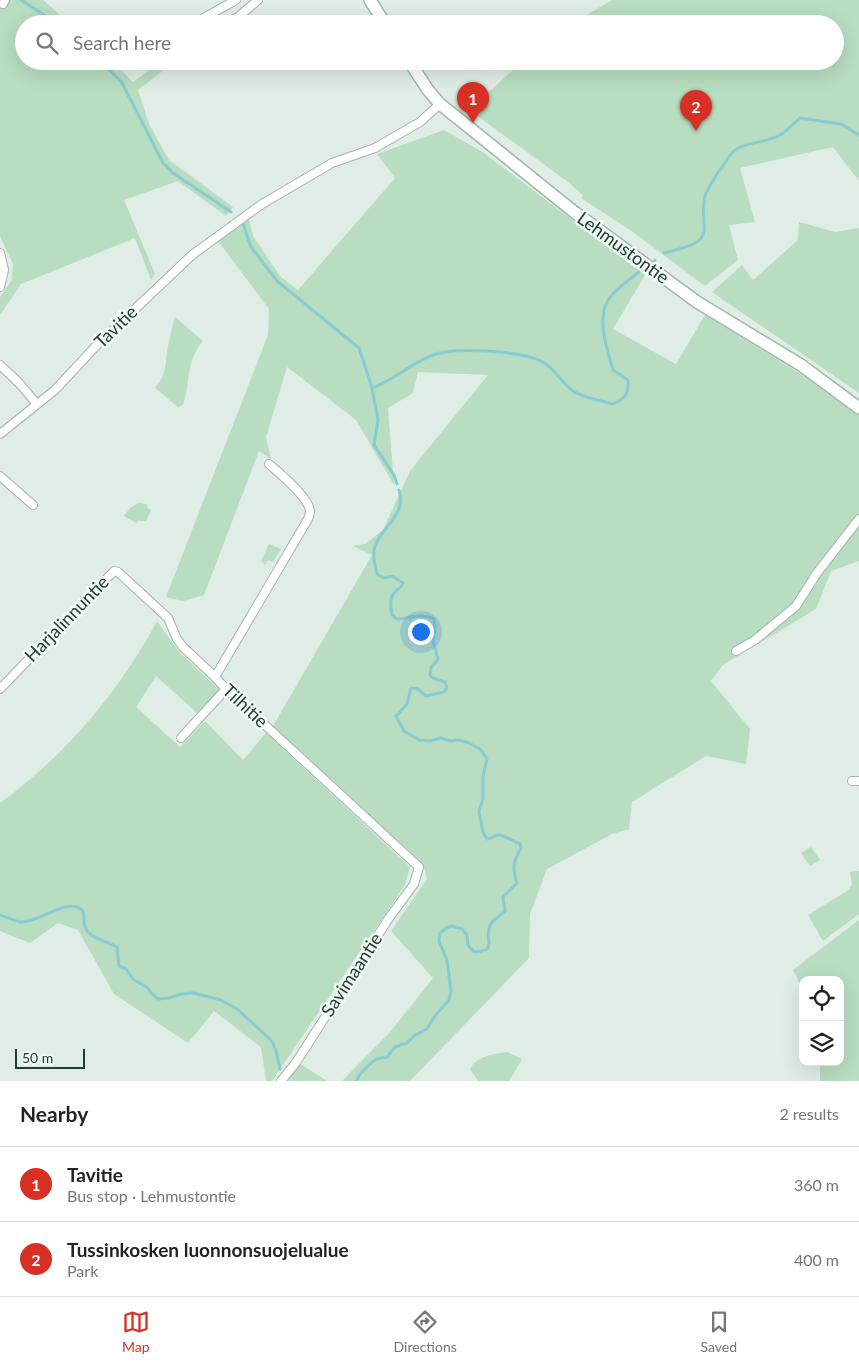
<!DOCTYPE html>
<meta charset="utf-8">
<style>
body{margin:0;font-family:Lato,sans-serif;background:#f2f2f2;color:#222}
.controls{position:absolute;right:15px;bottom:15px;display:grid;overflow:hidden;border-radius:10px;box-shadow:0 5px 20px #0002}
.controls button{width:45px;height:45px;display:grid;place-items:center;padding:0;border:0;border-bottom:1px solid #e0e0e0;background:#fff;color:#222;font:25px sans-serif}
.scale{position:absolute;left:15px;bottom:12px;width:70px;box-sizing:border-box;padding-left:5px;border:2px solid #203c33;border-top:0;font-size:14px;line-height:18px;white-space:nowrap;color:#203c33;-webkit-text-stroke:4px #f1f8f4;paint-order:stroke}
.you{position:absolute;left:420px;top:631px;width:18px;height:18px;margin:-12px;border:4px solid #fff;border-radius:50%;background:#1a73e8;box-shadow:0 0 0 8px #1a73e833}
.badge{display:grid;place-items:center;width:32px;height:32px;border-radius:50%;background:#d93025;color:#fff;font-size:16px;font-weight:700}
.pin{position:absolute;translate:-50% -41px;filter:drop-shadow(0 1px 2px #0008)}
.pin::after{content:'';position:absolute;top:26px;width:18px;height:15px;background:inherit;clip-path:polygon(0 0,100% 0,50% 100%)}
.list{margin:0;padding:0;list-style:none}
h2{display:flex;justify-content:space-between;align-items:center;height:65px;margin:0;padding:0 20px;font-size:21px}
h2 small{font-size:16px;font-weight:400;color:#767676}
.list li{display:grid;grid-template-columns:32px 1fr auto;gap:15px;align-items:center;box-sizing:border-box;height:75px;padding:0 20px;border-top:1px solid #e0e0e0}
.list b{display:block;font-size:19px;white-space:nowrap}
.list p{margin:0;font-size:16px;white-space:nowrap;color:#767676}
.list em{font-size:16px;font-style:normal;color:#767676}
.icon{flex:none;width:28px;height:28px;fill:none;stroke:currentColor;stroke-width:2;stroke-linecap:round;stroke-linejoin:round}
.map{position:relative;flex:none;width:859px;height:1081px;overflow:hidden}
.search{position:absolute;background:#fff;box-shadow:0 5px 20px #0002;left:15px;right:15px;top:15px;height:55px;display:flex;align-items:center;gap:12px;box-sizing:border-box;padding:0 18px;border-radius:28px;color:#767676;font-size:19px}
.sheet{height:215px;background:#fff}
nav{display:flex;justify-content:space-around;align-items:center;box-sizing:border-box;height:70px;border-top:1px solid #e0e0e0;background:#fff;font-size:14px;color:#767676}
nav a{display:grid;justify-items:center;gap:2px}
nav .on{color:#d93025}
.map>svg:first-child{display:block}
</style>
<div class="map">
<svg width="859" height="1081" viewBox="0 0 859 1081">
<rect width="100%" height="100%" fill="#e0ece6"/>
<!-- green -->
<path fill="#b8ddc0" d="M8,0H43L68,22L71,20L75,24H24V61H112L133,82L161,61H165L169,66L138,90L149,124L169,160L233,207L226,216L178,181L124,200L155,274L151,280L135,238L21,284L0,315V297L12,280L13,264L0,236V6L3,8Z
M612,0H859V181L833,147L740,168L755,222L729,225L738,260L705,286L633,232L581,198L583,195L568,182L469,110L523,61H835V24H571Z
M444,130L484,153L645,275L613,329L676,364L705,315L798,372L859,414V561L831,571L816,609L723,665L711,681L750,729L746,764L706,756L632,802L629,829L612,834L547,869L530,914L529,958L410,1081H342L391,1031L433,978L391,931L427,879L423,864L273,726L372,555L353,546L365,544L383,530L410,471L488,375L418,372L413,393L388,408L394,485L356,420L287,367L266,437L271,459L259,451L204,595L183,601L166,597L268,335L269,309L218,241L249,219L253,236L280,276L298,290L395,178L377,154Z
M799,222L835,232L859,228V393L712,292L742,265L753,280L798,240Z
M175,317L203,341C185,362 191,381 183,405L178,407L155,388C166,375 165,368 167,352C169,340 172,328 175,317Z
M138,503L147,504L148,508L151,510L146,521H138L136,523L124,516L130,508Z
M269,544L281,549L273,562L268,560L265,565L261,561Z
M157,621L180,653L221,691L197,713L156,676L136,707L180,747L205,721L243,760L266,733L410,867L405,885L272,1081H266L261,1047L214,1011L188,1043L114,994L78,930L58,923L30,943L0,931V803C65,756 119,692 157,621Z
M811,847L820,860L810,866L801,853Z
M859,871V914L823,941L808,915L847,891L852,885L850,872Z
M859,920V1081H820V1062H840V980H803V990L793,970Z
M507,1052L522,1059L509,1081H478L470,1069C476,1056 494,1054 507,1052Z
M299,1063L327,1081H286Z"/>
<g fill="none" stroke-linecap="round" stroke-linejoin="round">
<!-- stream -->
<path stroke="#86ccd2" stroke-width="3" d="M21,0L58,24
M100,61L121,81L163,163L173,173L231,212
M243,224L251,247L277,281L359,348L372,388L378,420L374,445L394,475L397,484
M664,253C675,250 704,245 704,231C705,217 701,206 706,193C712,180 723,166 731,154C741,141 765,144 780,135C787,131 793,124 800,118L841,124L859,135
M653,263L655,260
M372,388C395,380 413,361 436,354C457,347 524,351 543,362C554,368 562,383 573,391C581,397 602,401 613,404C626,398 629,394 628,380L613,370C607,349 594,313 612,295C620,286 630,279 639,272
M0,915C7,917 15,922 22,922C39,921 64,902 77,907C88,911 82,919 85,927C90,939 107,941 117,947L119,966L126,969L133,979L148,988L151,993L158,999L169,998L181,994L193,993L221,1000L237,1009L272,1041L276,1051L280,1069
M356,1081L361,1073L370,1064L377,1059L387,1057L395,1047L407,1043L415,1035L427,1029L434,1017L449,1000L451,991L447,960L439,941L440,933L446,928L452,926L462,929L467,935L468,945L474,952C498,951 485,941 489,928C492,919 499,917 505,911L503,897L517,883C512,867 513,863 521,848L520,844C514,842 502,834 499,835C494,835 492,839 487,839L483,832L479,811L483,799V776L487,759L480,749L467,742L458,740L450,741L441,738L430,741L419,740L404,731L396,716L407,704L411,688L418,689L426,696L444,692L447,688L445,682L433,678L430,675L431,668L438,659L433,641L435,627L434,619C421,612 411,619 397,619L392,615C391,608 389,599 394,593C397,589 401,589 403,583L392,576L384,578L377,574C375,566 373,558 374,550C379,527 407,518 399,490"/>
<!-- street casing -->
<g stroke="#a3b4ad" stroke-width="10">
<path id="street" d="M3,4L5,0
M193,24L236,0
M225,24L238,17L258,0
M0,253L4,270L0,287
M0,365L19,383L37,404
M0,434L55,390L95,347L192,255L262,204L332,163L375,148L420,122L440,104
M269,464C279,473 309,497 310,511C310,513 309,517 308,519L215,677L226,689L419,867L414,884L389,918L295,1064L281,1081
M0,476L33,505
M736,651L755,640L796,606L817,573L859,519
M0,689L114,571L118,572L168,618L177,639L183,647L215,677
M181,738L226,689
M852,781H859"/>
</g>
<!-- secondary casing -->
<g stroke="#9eb8ad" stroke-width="14">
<path id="secondary" d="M370,0L385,24
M409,61L428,90L440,104L573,211L697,302L801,365L859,408"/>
</g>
<!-- street -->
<use href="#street" stroke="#fff" stroke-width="8"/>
<!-- secondary -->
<use href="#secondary" stroke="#fff" stroke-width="11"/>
</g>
<g text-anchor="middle" stroke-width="5" stroke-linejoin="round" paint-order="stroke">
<!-- street labels -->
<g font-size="18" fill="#203c33" stroke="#f1f8f4">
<text transform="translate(623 248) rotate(36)" y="6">Lehmustontie</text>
<text transform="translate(116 327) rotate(-44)" y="6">Tavitie</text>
<text transform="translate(67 619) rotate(-46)" y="6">Harjalinnuntie</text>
<text transform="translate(245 706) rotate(43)" y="6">Tilhitie</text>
<text transform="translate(352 975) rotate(-57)" y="6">Savimaantie</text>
</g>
</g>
</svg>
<div class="controls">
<button><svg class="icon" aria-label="locate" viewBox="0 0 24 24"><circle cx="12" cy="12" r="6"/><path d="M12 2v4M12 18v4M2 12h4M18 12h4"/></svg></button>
<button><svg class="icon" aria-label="layers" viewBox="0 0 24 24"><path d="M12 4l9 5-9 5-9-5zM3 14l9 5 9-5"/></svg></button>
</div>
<div class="scale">50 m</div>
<div class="you"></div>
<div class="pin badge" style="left:473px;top:123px">1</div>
<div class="pin badge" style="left:696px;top:131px">2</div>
<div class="search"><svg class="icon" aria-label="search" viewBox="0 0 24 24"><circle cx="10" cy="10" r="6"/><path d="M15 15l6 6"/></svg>Search here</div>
</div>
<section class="sheet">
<h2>Nearby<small>2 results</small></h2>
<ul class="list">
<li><span class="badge">1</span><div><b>Tavitie</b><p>Bus stop · Lehmustontie</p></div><em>360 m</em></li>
<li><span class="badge">2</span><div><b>Tussinkosken luonnonsuojelualue</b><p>Park</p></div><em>400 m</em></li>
</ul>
</section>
<nav>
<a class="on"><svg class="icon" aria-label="map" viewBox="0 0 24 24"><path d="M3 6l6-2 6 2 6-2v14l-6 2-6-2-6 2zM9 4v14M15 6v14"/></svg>Map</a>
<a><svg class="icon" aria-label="directions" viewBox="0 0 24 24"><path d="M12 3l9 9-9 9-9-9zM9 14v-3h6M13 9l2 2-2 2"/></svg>Directions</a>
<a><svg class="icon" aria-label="saved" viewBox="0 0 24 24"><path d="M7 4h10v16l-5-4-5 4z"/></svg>Saved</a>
</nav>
